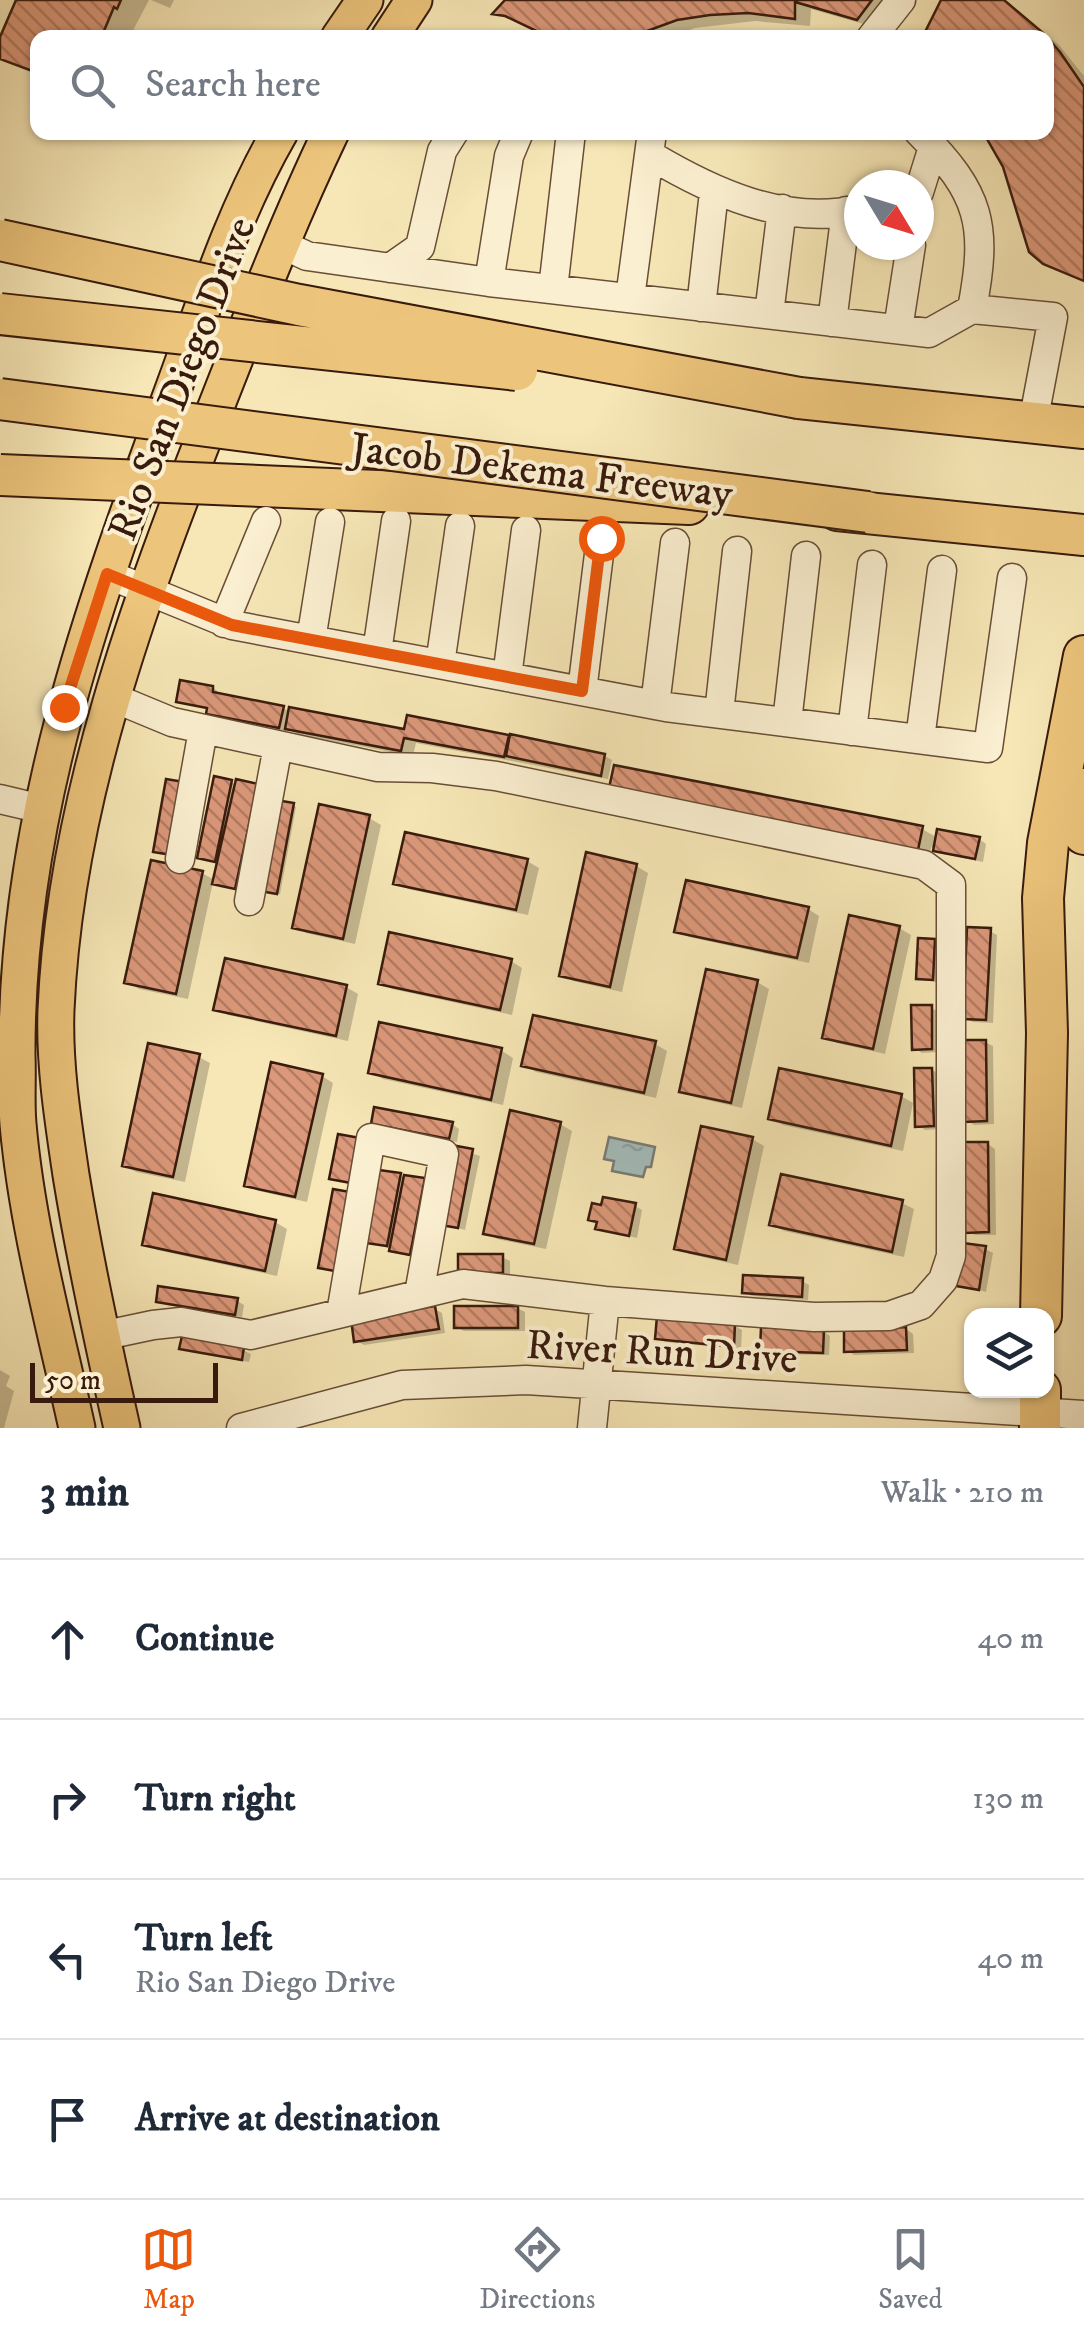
<!DOCTYPE html>
<meta charset="utf-8">
<style>
body{margin:0;font-family:"IM FELL DW Pica",serif;background:#f2f2f3;color:#1f2937}
.controls{position:absolute;right:30px;bottom:30px;display:grid;overflow:hidden;border-radius:20px;box-shadow:0 2px 8px #0004}
.controls button{width:90px;height:90px;display:grid;place-items:center;padding:0;border:0;border-bottom:2px solid #e0e1e3;background:#fff;color:#1f2937;font:50px sans-serif}
.compass{position:absolute;left:844px;top:170px;width:90px;height:90px;border-radius:50%;background:#fff;box-shadow:0 2px 8px #0004;rotate:128deg}
.scale{position:absolute;left:30px;bottom:25px;width:188px;box-sizing:border-box;padding-left:10px;border:5px solid #391b0d;border-top:0;font-size:28px;line-height:35px;white-space:nowrap;color:#391b0d;-webkit-text-stroke:8px #faefd0;paint-order:stroke}
.stop{position:absolute;width:30px;height:30px;margin:-22px;border:8px solid #ea580c;border-radius:50%;background:#fff}
.stop.end{background:#ea580c;border-color:#fff;box-shadow:0 2px 10px #0008}
.list{margin:0;padding:0;list-style:none}
h2{display:flex;justify-content:space-between;align-items:center;height:130px;margin:0;padding:0 40px;font-size:42px}
h2 small{font-size:32px;font-weight:400;color:#747a83}
.list li{display:grid;grid-template-columns:65px 1fr auto;gap:30px;align-items:center;box-sizing:border-box;height:160px;padding:0 40px;border-top:2px solid #e0e1e3}
.list b{display:block;font-size:38px;white-space:nowrap}
.list p{margin:0;font-size:32px;white-space:nowrap;color:#747a83}
.list em{font-size:32px;font-style:normal;color:#747a83}
.icon{flex:none;width:55px;height:55px;fill:none;stroke:currentColor;stroke-width:2;stroke-linecap:round;stroke-linejoin:round}
.map{position:relative;flex:none;width:1084px;height:1428px;overflow:hidden}
.search{position:absolute;background:#fff;box-shadow:0 2px 8px #0004;left:30px;right:30px;top:30px;height:110px;display:flex;align-items:center;gap:25px;box-sizing:border-box;padding:0 35px;border-radius:20px;color:#747a83;font-size:38px}
.sheet{height:770px;background:#fff}
nav{display:flex;justify-content:space-around;align-items:center;box-sizing:border-box;height:140px;border-top:2px solid #e0e1e3;background:#fff;font-size:28px;color:#747a83}
nav a{display:grid;justify-items:center;gap:5px}
nav .on{color:#ea580c}
.map>svg:first-child{display:block}
</style>
<div class="map">
<svg width="1084" height="1428" viewBox="0 0 1084 1428">
<defs>
<pattern id="water-ripples" width="26" height="14" patternUnits="userSpaceOnUse" patternTransform="scale(2.5)"><rect width="26" height="14" fill="#a3bcba"/><path d="M2 4q2-2 4 0t4 0M15 11q2-2 4 0t4 0" fill="none" stroke="#8da19f"/></pattern>
<pattern id="building-back-hatch" width="6" height="6" patternUnits="userSpaceOnUse" patternTransform="scale(2.5)"><rect width="6" height="6" fill="#db987a"/><path d="M-1 5l2 2M0 0l6 6M5-1l2 2" fill="none" stroke="#b37b62"/></pattern>
</defs>
<rect width="100%" height="100%" fill="#f7e7b6"/>
<filter id="stains"><feTurbulence type="fractalNoise" baseFrequency=".002" numOctaves="4"/><feColorMatrix values="0 0 0 0 .2 0 0 0 0 .09 0 0 0 0 .02 0 0 0 .5 -.17"/></filter>
<radialGradient id="worn" r=".72"><stop offset=".6" stop-color="#630" stop-opacity="0"/><stop offset="1" stop-color="#630" stop-opacity=".3"/></radialGradient>
<!-- water -->
<path fill="url(#water-ripples)" stroke="#797c75" stroke-width="2.5" d="M609,1137L655,1147L651,1167H646L643,1177L612,1171L614,1161L604,1159Z"/>
<!-- shadow -->
<path fill="#0003" d="M19,0H149L129,38H38V75L0,57V43Z
M151,0H174L170,8Z
M509,0H894L874,27L811,9L810,26L755,21L695,28L667,38H555L496,13Z
M944,0H1001L1059,45L1084,76V281L1062,272L1031,251L1014,189L1046,132V38Z
M213,688L220,693V696L283,708L290,712L406,732L508,737L605,756L612,760L608,779L416,743L413,756L299,735L287,728L286,731L216,717L209,713L210,710L178,701Z
M231,782L237,786H257L237,889L213,882L188,999L139,989L127,982L202,873L216,881L220,862L203,858Z
M623,794L922,829L938,838L979,839L986,844L983,862L943,854L931,847L930,855Z
M293,805L296,807L280,894L265,892Z
M369,818L381,825L355,944L306,933L295,926Z
M527,861L539,868L528,915L408,889L396,882Z
M636,866L648,873L622,992L573,981L562,974Z
M808,909L819,916L809,963L689,937L677,930Z
M899,928L911,935L885,1054L837,1043L825,1037Z
M990,931L997,935L993,1023L973,1022L965,1018Z
M935,942L942,946L940,983L918,978Z
M511,961L522,968L512,1015L392,989L380,983Z
M757,982L769,989L742,1108L694,1097L682,1090Z
M346,987L358,994L348,1041L228,1015L216,1008Z
M931,1008L939,1012V1052L922,1053L914,1048Z
M381,1025L502,1051L513,1058L503,1105L383,1079L371,1072Z
M985,1042L993,1046L994,1124L974,1125L967,1120Z
M655,1044L667,1051L656,1098L536,1072L524,1065Z
M199,1057L210,1063L185,1182L136,1172L124,1165Z
M932,1070L939,1074L940,1129L925,1130L918,1125Z
M322,1076L333,1083L307,1202L259,1191L247,1185Z
M901,1096L913,1103L903,1151L783,1125L771,1118Z
M373,1123L452,1124L459,1129L457,1142L381,1127Z
M560,1124L572,1131L546,1249L497,1239L486,1232Z
M752,1139L764,1146L738,1265L689,1254L677,1248Z
M988,1144L995,1149L996,1235H975L968,1231Z
M459,1149L480,1156L465,1230L444,1224Z
M400,1176L431,1185L418,1258L368,1241Z
M902,1203L914,1209L904,1257L784,1231L772,1224Z
M635,1206L642,1210L637,1238L598,1228Z
M275,1222L287,1229L277,1276L157,1250L145,1243Z
M985,1249L993,1253L986,1292L959,1284Z
M502,1257L510,1261V1276L461,1271Z
M802,1281L809,1285L808,1300L752,1296L745,1292Z
M158,1301H237L244,1305L242,1317L166,1305Z
M517,1308L525,1312V1331H464L456,1327Z
M435,1309L442,1313L445,1333L364,1345L357,1341Z
M735,1326L742,1330L741,1349L665,1342L657,1338Z
M906,1329L913,1334L914,1353L854,1355L847,1350Z
M823,1331L830,1336L829,1355L770,1354L763,1350Z
M182,1347L243,1350L251,1354L249,1362L190,1352Z
M0,1370L10,1376L6,1386L14,1391L4,1428H0Z"/>
<!-- building -->
<path fill="url(#building-back-hatch)" stroke="#391b0d" stroke-width="2.5" d="M16,0H121L117,9L114,7L101,38H38L35,72L0,59V37Z
M505,0H872L857,20L795,2V19L748,13L710,15L677,20L628,38H551L505,16L492,14Z
M941,0H1004L1043,33L1060,52L1084,87V281L1043,264L1029,252L1003,167L983,132H1046V38H922Z
M180,680L213,686V692L284,706L279,728L206,714L207,708L176,702Z
M289,707L404,729L407,715L509,735L504,757L404,738L401,751L285,729Z
M510,734L605,754L601,776L506,756Z
M614,765L923,826L918,850L609,788Z
M214,776L232,780L215,862L197,858Z
M166,779L184,782L172,855L153,852Z
M236,779L258,784L235,889L212,884Z
M276,800L294,803L277,894L260,891Z
M319,804L370,815L343,939L292,928Z
M937,829L980,837L975,859L933,851Z
M405,832L528,859L516,910L393,884Z
M586,852L637,864L610,987L559,976Z
M151,860L203,871L176,994L124,983Z
M686,880L809,907L797,958L674,932Z
M849,915L900,926L873,1049L822,1038Z
M967,927L991,928L986,1020L963,1019Z
M389,932L512,959L500,1010L378,984Z
M918,938L935,939L933,980L916,979Z
M225,958L347,985L336,1036L213,1010Z
M706,969L758,980L731,1103L679,1092Z
M911,1005H932V1049L912,1050Z
M533,1015L656,1041L644,1093L521,1066Z
M379,1022L502,1048L491,1100L368,1073Z
M963,1040H986L987,1121L964,1122Z
M148,1043L200,1054L173,1177L122,1166Z
M271,1062L323,1074L295,1197L244,1186Z
M779,1068L902,1094L891,1146L768,1119Z
M914,1068H932L934,1126L915,1127Z
M374,1107L453,1122L449,1139L371,1124Z
M510,1110L561,1122L534,1244L483,1234Z
M701,1126L753,1137L726,1260L674,1249Z
M338,1134L360,1138L351,1183L329,1179Z
M964,1142H988L989,1232L965,1233Z
M457,1146L473,1149L458,1228L441,1225Z
M379,1170L401,1173L387,1246L366,1243Z
M781,1174L903,1200L892,1252L769,1225Z
M404,1175L425,1178L410,1255L389,1251Z
M333,1189L350,1192L335,1271L318,1268Z
M153,1193L276,1220L265,1271L142,1245Z
M603,1197L636,1203L629,1236L595,1229L597,1222L588,1220L592,1203L601,1205Z
M963,1243L986,1246L979,1290L956,1286Z
M458,1254H503V1273H458Z
M743,1275L803,1278L802,1297L742,1293Z
M158,1286L238,1298L235,1315L156,1302Z
M435,1306L439,1329L354,1342L351,1319Z
M454,1306H518V1328H454Z
M657,1316L735,1323L734,1347L655,1339Z
M761,1327L824,1329L823,1353L760,1351Z
M906,1327L907,1350L844,1352V1328Z
M182,1336L244,1347L242,1360L179,1349Z"/>
<g fill="none" stroke-linecap="round" stroke-linejoin="round">
<!-- minor casing -->
<g stroke="#684e37" stroke-width="31">
<path id="minor" d="M871,38L901,0
M519,132L509,156L489,282L929,333L972,309L1053,317L1036,407
M919,132C981,194 988,225 972,309
M650,155C710,191 786,227 859,209
M919,192L933,147
M281,244L307,256L489,282
M390,268L420,247L442,151L454,132
M553,289L571,132
M630,298L652,132
M701,307L714,192
M769,314L782,209
M832,322L846,211
M898,329L911,245
M107,574L232,625L666,707L988,748L1012,578
M224,623L266,521
M311,640L330,522
M377,652L396,521
M440,664L460,526
M507,677L526,530
M582,691L601,538
M655,705L675,543
M719,713L737,551
M787,722L806,556
M852,731L872,565
M920,739L942,570
M0,799L42,809
M180,859L203,730
M249,901L278,746
M341,1313L371,1138L444,1154L419,1294
M101,1336L153,1325L181,1322L251,1335L463,1284L605,1301L814,1317L889,1316L921,1305L943,1280L951,1256V885L924,865L496,776L432,768L378,767L172,722L114,698
M241,1428L402,1385L526,1380L1084,1415
M592,1428L605,1301"/>
</g>
<!-- major casing -->
<g stroke="#391b0d" stroke-width="39">
<path id="major" d="M339,38L365,0
M389,38L414,0
M77,1428C55,1328 27,1226 18,1124C16,1102 18,1078 17,1056C16,822 90,614 170,398C203,309 232,215 280,132
M122,1428C103,1344 85,1261 71,1175C63,1121 54,1065 56,1010C65,803 139,602 214,412C251,318 287,224 331,132"/>
</g>
<!-- highway casing -->
<g stroke="#391b0d" stroke-width="44">
<path id="highway" d="M799,398L1084,428
M238,485L689,504
M837,510L1084,535
M1084,789L1079,821L1084,834
M1041,1316L1047,1033L1043,898L1048,843L1084,656
M1040,1428V1390"/>
</g>
<!-- minor -->
<use href="#minor" stroke="#faefd0" stroke-width="28"/>
<!-- major -->
<use href="#major" stroke="#ecc47b" stroke-width="35"/>
<!-- highway -->
<use href="#highway" stroke="#ecc47b" stroke-width="40"/>
<!-- highway-bridge casing -->
<g stroke="#391b0d" stroke-width="44" stroke-linecap="butt">
<path id="highway-bridge" d="M0,240L299,305L799,398
M0,314L517,370
M0,399L868,512
M0,475L238,485"/>
</g>
<!-- highway-bridge -->
<use href="#highway-bridge" stroke="#ecc47b" stroke-width="40"/>
</g>
<g fill="none" stroke-linecap="round" stroke-linejoin="round">
<!-- route -->
<path stroke="#ea580c" stroke-width="12" d="M64,707L107,574L232,625L582,691L601,538"/>
</g>
<g text-anchor="middle" stroke-width="8" stroke-linejoin="round" paint-order="stroke">
<!-- street labels -->
<g font-size="42" fill="#391b0d" stroke="#faefd0">
<text transform="translate(180 378) rotate(-69)" y="15">Rio San Diego Drive</text>
<text transform="translate(542 469) rotate(7)" y="15">Jacob Dekema Freeway</text>
<text transform="translate(662 1350) rotate(3)" y="15">River Run Drive</text>
</g>
</g>
<rect width="100%" height="100%" filter="url(#stains)"/>
<rect width="100%" height="100%" fill="url(#worn)"/>
</svg>
<div class="controls">
<button><svg class="icon" aria-label="layers" viewBox="0 0 24 24"><path d="M12 4l9 5-9 5-9-5zM3 14l9 5 9-5"/></svg></button>
</div>
<svg class="compass" viewBox="-18 -18 36 36"><path d="M0-13l5 13h-10z" fill="#e53935"/><path d="M0 13l5-13h-10z" fill="#747a83"/></svg>
<div class="scale">50 m</div>
<div class="stop" style="left:601px;top:538px"></div>
<div class="stop end" style="left:64px;top:707px"></div>
<div class="search"><svg class="icon" aria-label="search" viewBox="0 0 24 24"><circle cx="10" cy="10" r="6"/><path d="M15 15l6 6"/></svg>Search here</div>
</div>
<section class="sheet">
<h2>3 min<small>Walk · 210 m</small></h2>
<ul class="list">
<li><svg class="icon" aria-label="ahead" viewBox="0 0 24 24"><path d="M12 20V5M6 11l6-6 6 6"/></svg><div><b>Continue</b></div><em>40 m</em></li>
<li><svg class="icon" aria-label="right" viewBox="0 0 24 24"><path d="M7 20v-9h11M14 6l5 5-5 5"/></svg><div><b>Turn right</b></div><em>130 m</em></li>
<li><svg class="icon" aria-label="left" viewBox="0 0 24 24"><path d="M17 20v-9H6M10 6l-5 5 5 5"/></svg><div><b>Turn left</b><p>Rio San Diego Drive</p></div><em>40 m</em></li>
<li><svg class="icon" aria-label="arrive" viewBox="0 0 24 24"><path d="M6 21V4h12l-3 4 3 4H6"/></svg><div><b>Arrive at destination</b></div></li>
</ul>
</section>
<nav>
<a class="on"><svg class="icon" aria-label="map" viewBox="0 0 24 24"><path d="M3 6l6-2 6 2 6-2v14l-6 2-6-2-6 2zM9 4v14M15 6v14"/></svg>Map</a>
<a><svg class="icon" aria-label="directions" viewBox="0 0 24 24"><path d="M12 3l9 9-9 9-9-9zM9 14v-3h6M13 9l2 2-2 2"/></svg>Directions</a>
<a><svg class="icon" aria-label="saved" viewBox="0 0 24 24"><path d="M7 4h10v16l-5-4-5 4z"/></svg>Saved</a>
</nav>
